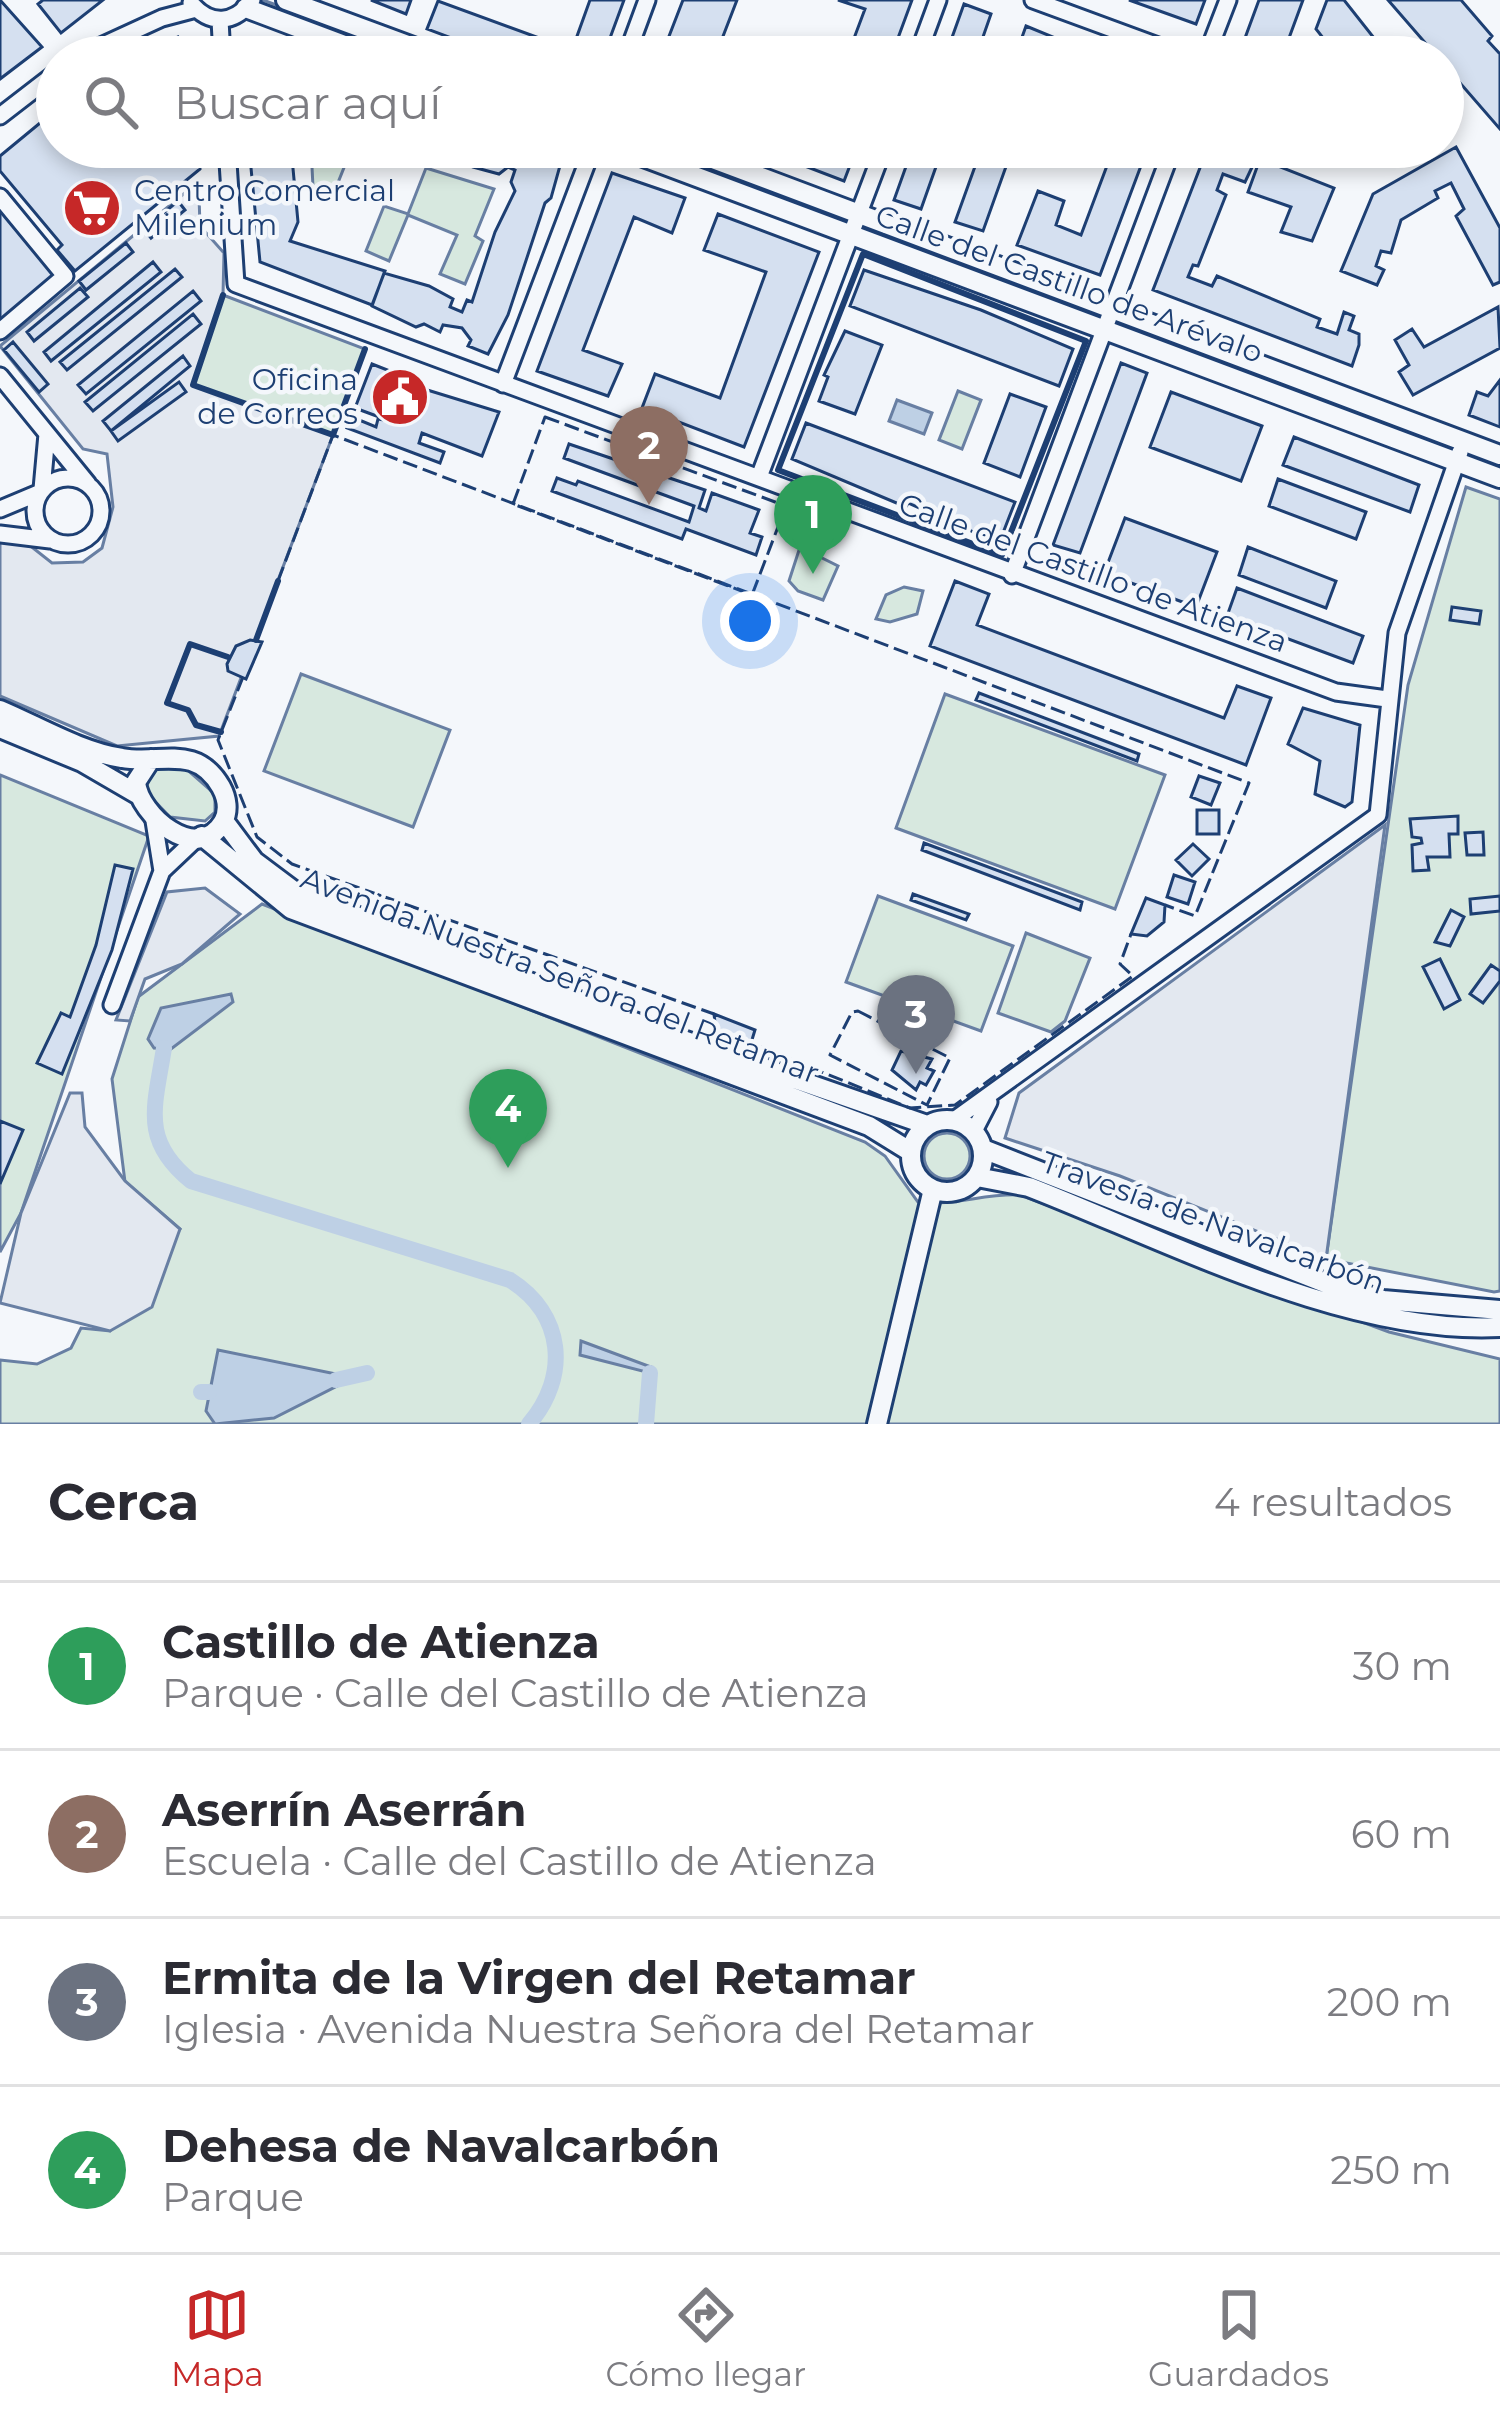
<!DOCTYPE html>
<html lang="es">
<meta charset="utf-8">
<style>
body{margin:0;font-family:Montserrat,sans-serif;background:#f2f2f3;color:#2b2b33}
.you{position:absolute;left:750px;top:621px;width:42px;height:42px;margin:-30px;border:9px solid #fff;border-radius:50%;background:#1a73e8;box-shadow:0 0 0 18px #1a73e833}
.badge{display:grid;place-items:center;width:78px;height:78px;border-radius:50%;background:#c62828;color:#fff;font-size:39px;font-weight:700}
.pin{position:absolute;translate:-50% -99px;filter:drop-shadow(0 3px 6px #0008)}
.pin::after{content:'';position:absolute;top:63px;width:42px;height:36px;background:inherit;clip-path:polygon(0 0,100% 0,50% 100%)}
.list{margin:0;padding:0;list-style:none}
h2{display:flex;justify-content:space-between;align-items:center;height:156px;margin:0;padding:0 48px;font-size:51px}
h2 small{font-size:39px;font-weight:400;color:#7c7c81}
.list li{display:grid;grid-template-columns:78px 1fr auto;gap:36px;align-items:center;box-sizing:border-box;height:168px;padding:0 48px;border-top:3px solid #e1e1e2}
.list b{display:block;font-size:45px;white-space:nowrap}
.list p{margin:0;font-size:39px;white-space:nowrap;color:#7c7c81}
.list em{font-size:39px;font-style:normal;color:#7c7c81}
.icon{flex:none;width:66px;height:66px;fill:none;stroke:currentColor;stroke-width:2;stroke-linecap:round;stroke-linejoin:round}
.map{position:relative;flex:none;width:1500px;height:1424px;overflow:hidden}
.search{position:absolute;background:#fff;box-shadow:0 6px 18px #0003;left:36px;right:36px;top:36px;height:132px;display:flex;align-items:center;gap:30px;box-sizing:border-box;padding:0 42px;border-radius:66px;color:#7c7c81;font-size:45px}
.sheet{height:828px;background:#fff}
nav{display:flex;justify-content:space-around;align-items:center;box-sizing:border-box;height:168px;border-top:3px solid #e1e1e2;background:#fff;font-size:33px;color:#7c7c81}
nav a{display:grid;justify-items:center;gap:6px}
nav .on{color:#c62828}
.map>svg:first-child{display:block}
</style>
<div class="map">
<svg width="1500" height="1424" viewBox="0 0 1500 1424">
<rect width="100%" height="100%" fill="#f4f7fb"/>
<!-- green -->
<path fill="#d7e8df" stroke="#687fa3" stroke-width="3" d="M263,0L416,57H394L261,7Z
M311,147L349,155L333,195L313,187Z
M637,147H656L843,217L840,223Z
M426,168L494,189L475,236L483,241L465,284L440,274L457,235L408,215L389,261L366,251L384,206L408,214Z
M866,224L1096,311L1093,317L863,231Z
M223,295L365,349L333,435L193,385Z
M1121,319L1444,441L1441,447L1118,326Z
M958,391L981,400L962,449L939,440Z
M1466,487L1500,499V1291L1494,1292L1326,1259L1408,685Z
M800,547L838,566L823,600L798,591L789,581Z
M904,587L923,591L917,614L890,622L876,619L886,595Z
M301,674L450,730L413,827L264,771Z
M945,694L1165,775L1115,909L896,828Z
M162,766H183L215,794V812L205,821L170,817L145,791L152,771Z
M0,775L149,836L21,1213L0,1252Z
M878,896L1013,946L981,1031L846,982Z
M262,904L865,1142L885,1156L918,1202C953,1207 984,1193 1020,1195L1389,1332L1500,1359V1424H0V1360L37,1364L71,1348L81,1328L110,1331L180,1229L125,1182L112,1079L138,997Z
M1026,933L1090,958L1065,1021L1051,1032L998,1013Z
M924 1156a23 23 0 1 1 46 0a23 23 0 1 1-46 0Z"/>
<!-- parking -->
<path fill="#e3e8f0" stroke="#687fa3" stroke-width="3" d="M192,187L199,196L200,226L224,253L223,295L193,385L333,435L219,736L117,746L0,696V541L28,544L52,563L83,562L102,548L113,507L107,454L83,449L0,346Z
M1385,825L1326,1259L1120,1176L1005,1138L1019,1093Z
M205,888L240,914L182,964L145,979L130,1021L116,1020L167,892Z
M70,1093H82L85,1127L125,1181L180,1229L152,1307L110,1331L0,1303L21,1213Z"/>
<!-- water -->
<path fill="#bed0e5" stroke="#687fa3" stroke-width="3" d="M897,400L932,413L924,434L889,421Z
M231,994L233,1002L171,1049L154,1048L148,1039L161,1008Z
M581,1341L651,1367L650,1373L580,1355Z
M218,1350L336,1374L337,1386L274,1418L215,1424L206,1411Z"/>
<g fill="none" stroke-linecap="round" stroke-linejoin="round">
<!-- canal -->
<path stroke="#bed0e5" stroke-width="16" d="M164,1048C155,1106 140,1140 191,1181L510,1280C564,1314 570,1376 529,1424
M336,1380L367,1373
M201,1392H209
M646,1424L650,1373"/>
</g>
<!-- building -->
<path fill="#d5e0f0" stroke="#1d3f73" stroke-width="3" d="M0,0L42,47L0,79Z
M43,0H103L61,33L38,4Z
M371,0H411L406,14Z
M590,0H624L603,57H502L427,29L438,1L572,50Z
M683,0H737L715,57H661Z
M838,0H912L891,57H847L865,9Z
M1129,0H1205L1196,24Z
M1259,0H1303L1282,57H1238Z
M1327,0H1344L1389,57H1338L1316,29Z
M1388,0H1461L1492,36L1488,41L1500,54V129Z
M964,4L991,14L976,57H945Z
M1026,26L1053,37L1045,57H1015Z
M178,37L193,57H122L133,48L140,56Z
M269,47L295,57H265Z
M57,109V147H199L200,169L75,271L57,250L62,245L0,171V156Z
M249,147H291L298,222L290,241L385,271L372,305L260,262Z
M511,147L526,156L540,154L542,147L563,155L551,198L545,203L508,315L488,354L468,346L471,340L462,328L443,325L440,332L424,324L416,327L372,306L384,273L429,286L453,299L450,307L462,312L467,300L472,302L495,232L515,191L511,182L515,170L508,167L499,174L473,167L431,148Z
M755,147H857L844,181Z
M913,147H943L921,209L894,200Z
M982,147H1013L983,231L955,222Z
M1114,147H1148L1100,275L1017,245L1038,191L1064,201L1056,225L1081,235Z
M1208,147L1254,163L1245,182L1223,174L1217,190L1226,195L1198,266L1193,265L1188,277L1212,286L1217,276L1320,319L1317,327L1337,334L1344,312L1354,316L1349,330L1359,334V345L1352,366L1153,290Z
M1456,147L1500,228V282L1493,285L1456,216L1464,209L1451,183L1435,191L1438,198L1401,220L1391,253L1381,251L1376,266L1384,270L1377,285L1341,271L1373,194Z
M1260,159L1334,188L1312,241L1281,232L1291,207L1248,192Z
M612,173L685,198L672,233L634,217L583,350L622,364L608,396L537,371Z
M178,201L185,210L151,238L144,229Z
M0,208L56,277L0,322Z
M718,214L819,252L744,447L642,408L655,374L720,398L766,272L704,250Z
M126,243L133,252L86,290L79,281Z
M153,262L161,272L51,361L44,352Z
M175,269L182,277L67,370L60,362Z
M864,270L981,310L1073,349L1059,386L850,306Z
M80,288L88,297L34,341L27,332Z
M193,291L201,301L86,394L78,385Z
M1498,307L1500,348L1413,395L1399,372L1409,365L1395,340L1412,329L1424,347Z
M193,314L201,324L93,411L85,402Z
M845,331L882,345L855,414L819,401L828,377L824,375Z
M13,342L48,384L39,392L4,350Z
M183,356L190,366L111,431L103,421Z
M1121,363L1147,373L1080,553L1053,545Z
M372,364L413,380L411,385L499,412L482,456L422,433L419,443L444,452L440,463L347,428L352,417L376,427L378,419L390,421L355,408Z
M1500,380V427L1469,415L1477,392L1488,396Z
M179,382L186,392L118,441L111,431Z
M1171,392L1262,426L1241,481L1150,447Z
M1010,394L1046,407L1020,477L984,463Z
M806,423L1015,502L1001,538L976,533L908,503L906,507L792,459Z
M1294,437L1419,485L1410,512L1283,465Z
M569,444L705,490L699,508L706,511L712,493L759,510L750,533L762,537L756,555L686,529L682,539L552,491L557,478L576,485L578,481L689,522L694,506L564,458Z
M1278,479L1366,512L1356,539L1269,506Z
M1125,518L1217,552L1196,607L1104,573Z
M1248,547L1336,581L1326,608L1239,575Z
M955,581L989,594L977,625L1224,718L1237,686L1271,698L1246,765L930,646Z
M1237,588L1363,636L1353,663L1227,616Z
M1452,607L1481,611L1479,624L1450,620Z
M250,640L262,642L246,679L228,671L227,664L236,646Z
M979,693L1139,754L1137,761L976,700Z
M1303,708L1360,725L1352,802L1345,807L1315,794L1320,761L1288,744Z
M1199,776L1220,783L1211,805L1191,797Z
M1197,810H1219V834H1197Z
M1458,816V834H1449L1450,857H1427L1429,870L1413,871L1412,845L1422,843L1421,838L1412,837L1410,819Z
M1483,832L1484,855H1467L1465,833Z
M924,843L1082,902L1080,910L922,850Z
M1193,844L1209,859L1192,876L1176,860Z
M115,865L133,869L112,950L62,1074L37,1063L61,1013L70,1017L96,945Z
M1174,875L1195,882L1188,904L1167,897Z
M913,894L969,914L966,920L911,900Z
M1500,896V911L1471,914L1470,899Z
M1146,898L1165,905L1164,922L1147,936L1131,934Z
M1451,910L1464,917L1450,946L1435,942Z
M1440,959L1460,1000L1444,1009L1423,967Z
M1491,965L1500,971V981L1483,1003L1470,994Z
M714,1014L755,1030L751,1043L716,1031Z
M901,1051L932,1059L927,1068L934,1071L926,1085L920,1082L916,1090L892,1070Z
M0,1121L23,1130L0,1184Z"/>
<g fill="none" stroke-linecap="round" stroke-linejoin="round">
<!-- minor casing -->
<g stroke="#1d3f73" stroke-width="21">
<path id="minor" d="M1033,0L1188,57
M191,3C210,26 235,24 252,0
M220,20L222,57
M77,57L162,18L196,9
M626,57L647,0
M917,57L938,0
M1206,57L1228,0
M0,116L57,72
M227,147L236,284L1336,692L1387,699
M0,197L65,276L0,331
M0,376L88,484
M503,384L593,147
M759,477L884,147
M35 511a33 33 0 1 1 66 0a33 33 0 1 1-66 0Z
M42,489L47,434
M0,509L41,492
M0,534L50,540
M1012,575L1173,147
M154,821L162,871
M112,1005L162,871L199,836
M954,1120L1378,815L1397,633L1460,452
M974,1131L989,1102"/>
</g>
<!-- tertiary casing -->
<g stroke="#1d3f73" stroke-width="24">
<path id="tertiary" d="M286,0L440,57
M246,8L376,57
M617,147L1500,478
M681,147L1500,455
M0,710C38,726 81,752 122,758C160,765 196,743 221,787C227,798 229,811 223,822C197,865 139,815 136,782L151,759
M0,728L82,762L137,794
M224,821L254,861L298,894L663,1033L927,1125
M202,836L291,909L869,1126L911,1152
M911 1156a36 36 0 1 1 72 0a36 36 0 1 1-72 0Z
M983,1149L1333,1286L1383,1300L1500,1310
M977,1177L1029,1187C1170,1242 1347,1335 1500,1327
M877,1424L933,1189"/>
</g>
<!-- minor -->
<use href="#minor" stroke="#f4f7fb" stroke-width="15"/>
<!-- tertiary -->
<use href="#tertiary" stroke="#f4f7fb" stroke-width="18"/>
<!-- fence -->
<path stroke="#1d3f73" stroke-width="3" stroke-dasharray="15 6" stroke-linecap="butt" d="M545,417L786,506L752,595L513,504Z
M278,581L333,435L1249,783L1195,916L1165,905
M243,677L218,740L257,837L292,864L714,1014
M858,1011L950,1058L927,1105L830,1055L852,1012Z
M751,1043L910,1108L955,1105L1133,976L1120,964L1131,934"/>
<!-- wall -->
<path stroke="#1d3f73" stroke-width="6" d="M863,254L1086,341L1002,555L778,470Z
M223,295L193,385L333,435L365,349
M256,640L278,581
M221,732L196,725L188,710L167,703L190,644L228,657"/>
</g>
<!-- icons -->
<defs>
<g id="supermarket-disc" transform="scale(3)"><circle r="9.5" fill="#c62828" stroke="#f4f7fb"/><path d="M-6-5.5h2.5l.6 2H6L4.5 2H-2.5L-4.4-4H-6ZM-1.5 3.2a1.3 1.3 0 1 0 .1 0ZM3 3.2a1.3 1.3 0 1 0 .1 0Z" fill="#fff"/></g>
<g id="civic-disc" transform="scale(3)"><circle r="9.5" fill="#c62828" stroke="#f4f7fb"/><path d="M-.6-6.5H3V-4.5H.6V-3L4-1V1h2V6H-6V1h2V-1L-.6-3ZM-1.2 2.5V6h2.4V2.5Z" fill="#fff"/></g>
</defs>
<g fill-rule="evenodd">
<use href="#supermarket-disc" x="92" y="208"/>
<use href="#civic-disc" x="400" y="397"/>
</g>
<g text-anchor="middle" stroke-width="9" stroke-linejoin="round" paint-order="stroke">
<!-- poi labels -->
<g font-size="30" fill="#1d3f73" stroke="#f4f7fb" text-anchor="start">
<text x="134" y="201">Centro Comercial<tspan x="134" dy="34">Milenium</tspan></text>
<text x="358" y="390" text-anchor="end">Oficina<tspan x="358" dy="34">de Correos</tspan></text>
</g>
<!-- street labels -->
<g font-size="30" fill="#1d3f73" stroke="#f4f7fb">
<text transform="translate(1069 284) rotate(20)" y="10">Calle del Castillo de Arévalo</text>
<text transform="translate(1093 573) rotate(20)" y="10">Calle del Castillo de Atienza</text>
<text transform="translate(560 976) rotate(21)" y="10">Avenida Nuestra Señora del Retamar</text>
<text transform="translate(1213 1223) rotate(20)" y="10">Travesía de Navalcarbón</text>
</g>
</g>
</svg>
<div class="you"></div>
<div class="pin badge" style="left:813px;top:574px;background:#2e9e5b">1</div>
<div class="pin badge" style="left:649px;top:505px;background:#8d6e63">2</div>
<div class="pin badge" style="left:916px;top:1074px;background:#6b7280">3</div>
<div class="pin badge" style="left:508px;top:1168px;background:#2e9e5b">4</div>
<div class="search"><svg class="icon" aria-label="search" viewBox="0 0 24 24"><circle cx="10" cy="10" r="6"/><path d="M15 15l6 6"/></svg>Buscar aquí</div>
</div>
<section class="sheet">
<h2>Cerca<small>4 resultados</small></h2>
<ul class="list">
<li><span class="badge" style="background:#2e9e5b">1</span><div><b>Castillo de Atienza</b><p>Parque · Calle del Castillo de Atienza</p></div><em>30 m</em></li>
<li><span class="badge" style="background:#8d6e63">2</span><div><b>Aserrín Aserrán</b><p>Escuela · Calle del Castillo de Atienza</p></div><em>60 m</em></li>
<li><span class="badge" style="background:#6b7280">3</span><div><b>Ermita de la Virgen del Retamar</b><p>Iglesia · Avenida Nuestra Señora del Retamar</p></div><em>200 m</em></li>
<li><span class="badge" style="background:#2e9e5b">4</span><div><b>Dehesa de Navalcarbón</b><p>Parque</p></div><em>250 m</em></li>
</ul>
</section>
<nav>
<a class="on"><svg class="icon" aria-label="map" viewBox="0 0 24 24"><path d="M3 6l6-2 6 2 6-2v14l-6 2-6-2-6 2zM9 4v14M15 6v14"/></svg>Mapa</a>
<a><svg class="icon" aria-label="directions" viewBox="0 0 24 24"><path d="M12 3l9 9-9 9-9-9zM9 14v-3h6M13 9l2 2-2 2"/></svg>Cómo llegar</a>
<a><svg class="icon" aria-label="saved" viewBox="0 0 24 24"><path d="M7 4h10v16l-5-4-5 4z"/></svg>Guardados</a>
</nav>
